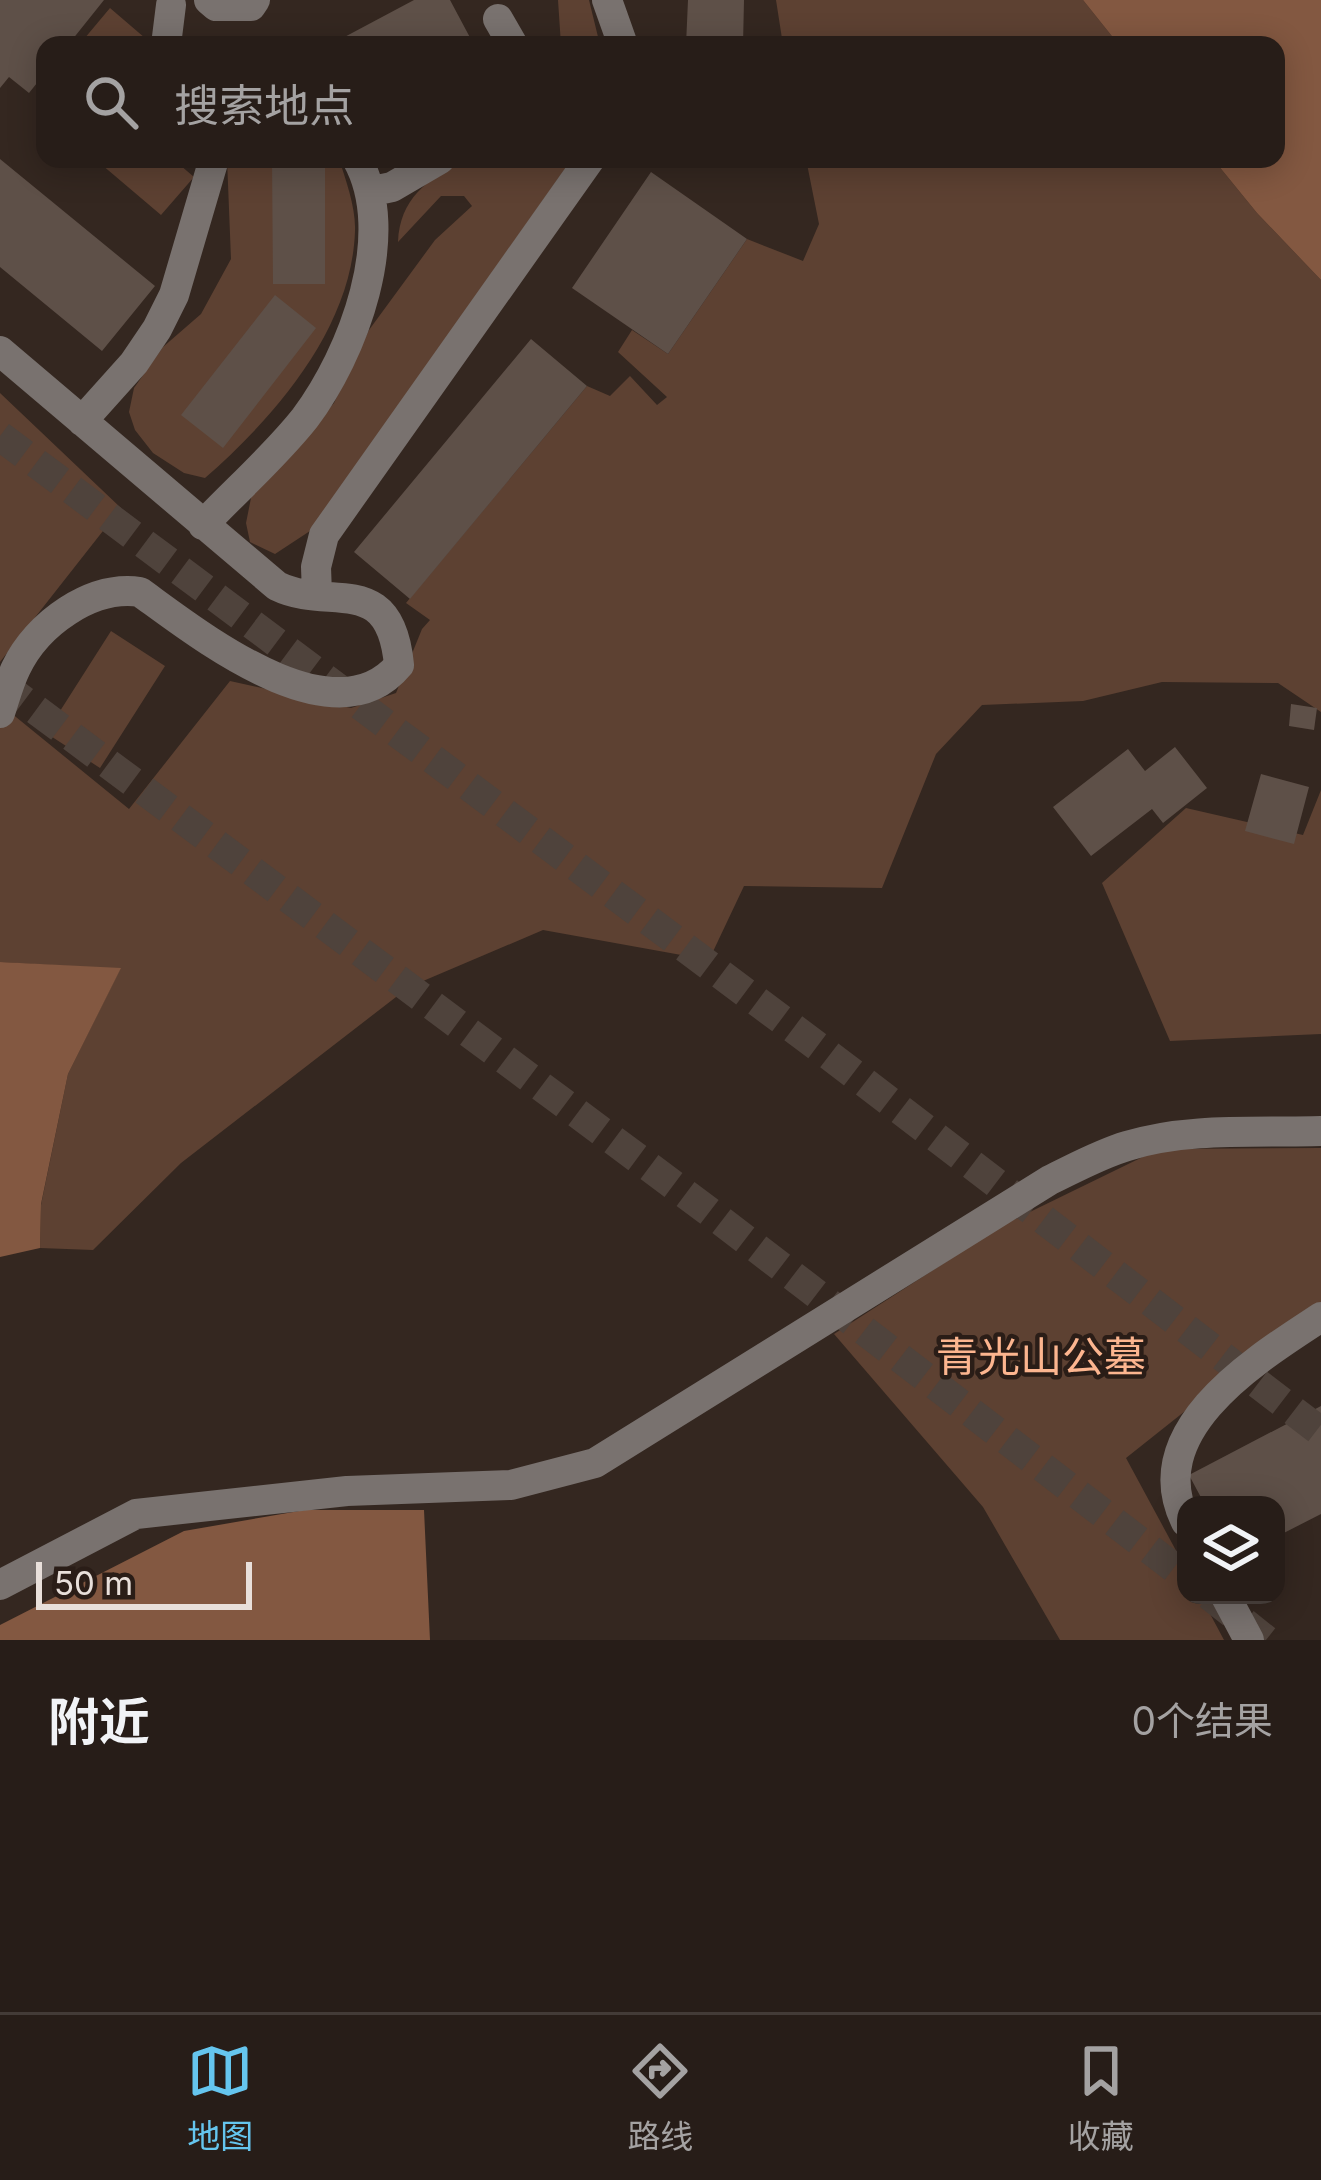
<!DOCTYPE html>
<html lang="zh">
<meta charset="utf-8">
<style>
body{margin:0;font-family:Inter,"Noto Sans SC",sans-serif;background:#2f2621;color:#f1f3f6}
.controls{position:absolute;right:36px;bottom:36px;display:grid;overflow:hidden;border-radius:24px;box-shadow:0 6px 30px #0003}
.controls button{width:108px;height:108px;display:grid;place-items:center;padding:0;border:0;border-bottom:3px solid #433b37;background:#271d18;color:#f1f3f6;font:60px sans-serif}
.scale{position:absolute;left:36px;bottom:30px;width:216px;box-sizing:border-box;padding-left:12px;border:6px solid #e8dfda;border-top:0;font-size:33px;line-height:42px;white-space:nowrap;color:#e8dfda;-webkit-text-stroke:9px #2a1d17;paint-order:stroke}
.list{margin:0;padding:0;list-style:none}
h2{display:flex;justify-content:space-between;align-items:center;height:156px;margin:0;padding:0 48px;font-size:51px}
h2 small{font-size:39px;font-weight:400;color:#a4a2a2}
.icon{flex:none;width:66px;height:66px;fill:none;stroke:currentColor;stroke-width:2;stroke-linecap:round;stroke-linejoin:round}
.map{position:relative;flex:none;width:1321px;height:1640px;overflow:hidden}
.search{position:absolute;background:#271d18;box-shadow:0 6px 30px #0003;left:36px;right:36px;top:36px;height:132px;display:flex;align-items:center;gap:30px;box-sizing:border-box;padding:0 42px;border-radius:24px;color:#a4a2a2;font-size:45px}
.sheet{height:372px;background:#271d18}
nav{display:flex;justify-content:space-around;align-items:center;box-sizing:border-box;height:168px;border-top:3px solid #433b37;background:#271d18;font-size:33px;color:#a4a2a2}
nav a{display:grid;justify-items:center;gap:6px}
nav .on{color:#65c5ee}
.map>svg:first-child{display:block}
</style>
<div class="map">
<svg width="1321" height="1640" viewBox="0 0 1321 1640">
<rect width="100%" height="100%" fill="#342720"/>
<!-- green -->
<path fill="#5d4132" d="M558,0H589L600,45H561Z
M776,0H1083L1119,45H783Z
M110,8L145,38L139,45H79Z
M95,159H173L194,177L161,215Z
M227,159H339C346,180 356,209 355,231C352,328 275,417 205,478L184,473L153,453L135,430L129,412L134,388L163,347L201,314L231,259Z
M462,159H572L310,531L275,554L250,542L246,523L252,493L334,403L369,330L435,240L472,206L464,196H441L398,242C400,198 427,181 462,159Z
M806,159H1213L1257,213L1321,280V712L1278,683L1162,682L1083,701L982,705L936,754L882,888L744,886L709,960L543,930L409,987L181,1163L93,1250L40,1248L41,1205L68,1074L120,969L0,962V704L129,809L230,681L351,708L396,693L422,629L430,620L406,603L587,386L610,396L630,376L657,405L667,397L618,352L632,330L668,354L747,239L803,261L819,224Z
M0,393L121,508L0,662Z
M111,631L165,666L100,768L46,733Z
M1321,790V1034L1170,1041L1102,883L1186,808L1303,835Z
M1321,1148V1303L1126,1458L1186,1569V1595H1200L1224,1640H1060L983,1507L834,1334L1003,1225L1159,1149Z"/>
<!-- forest -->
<path fill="#835841" d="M1083,0H1321V280L1257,213L1213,159H1276V45H1119Z
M0,962L121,968L68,1074L41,1204L40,1248L0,1257Z
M305,1510H424L430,1640H0V1625L184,1531Z"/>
<!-- building -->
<path fill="#5e5048" d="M0,0H104L68,45H45V73L29,93L9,77L0,88Z
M414,0H450L474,45H339L337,41Z
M688,0H744L743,45H686Z
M0,159L155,286L102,351L0,267Z
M272,159H325V284H273Z
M651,172L747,239L668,354L572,288Z
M275,295L316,328L223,448L181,415Z
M531,339L587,386L410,599L354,552Z
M1291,704L1317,708L1314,730L1289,726Z
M1175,747L1207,788L1163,823L1152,809L1091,856L1053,807L1128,749L1145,771Z
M1261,774L1309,787L1294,844L1245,831Z
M1321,1406V1514L1276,1537V1505H1205L1189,1475Z"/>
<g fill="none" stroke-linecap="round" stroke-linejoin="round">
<!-- major-tunnel -->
<path stroke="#4f433c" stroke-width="30" stroke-dasharray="30 15" stroke-linecap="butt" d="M0,436L825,1052L1321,1432
M0,683L707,1210L1186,1577
M1209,1595L1266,1640"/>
<!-- minor -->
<path stroke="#79726f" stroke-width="30" d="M209,0L216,6H251L255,0
M607,0L623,45
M498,19L513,45
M166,45L171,5
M373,191L392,187L440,159
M0,351L277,586C330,612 390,570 399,665C334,743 197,633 140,592C91,585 37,624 16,668C9,682 5,698 0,713
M82,421L134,363L157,329L174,295L214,159
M203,525C236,490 275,456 305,418C353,354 399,234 357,159
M317,594L316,567L324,535L590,159
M1186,1522C1140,1430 1257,1359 1321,1317
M0,1585L136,1514L347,1491L511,1485L595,1463L1050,1180C1075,1168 1100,1154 1127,1146C1188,1127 1258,1133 1321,1131
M1225,1595L1249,1640"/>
</g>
<g text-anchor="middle" stroke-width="9" stroke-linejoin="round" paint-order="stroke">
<!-- park labels -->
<g font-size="42" fill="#fcb58f" stroke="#2a1d17">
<text x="1041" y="1372">青光山公墓</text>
</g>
</g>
</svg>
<div class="controls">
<button><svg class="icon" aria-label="layers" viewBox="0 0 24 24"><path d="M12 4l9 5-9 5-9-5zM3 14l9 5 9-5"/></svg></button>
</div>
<div class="scale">50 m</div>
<div class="search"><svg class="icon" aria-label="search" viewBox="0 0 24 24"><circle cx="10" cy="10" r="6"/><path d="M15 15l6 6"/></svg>搜索地点</div>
</div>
<section class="sheet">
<h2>附近<small>0个结果</small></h2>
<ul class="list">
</ul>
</section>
<nav>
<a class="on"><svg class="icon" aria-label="map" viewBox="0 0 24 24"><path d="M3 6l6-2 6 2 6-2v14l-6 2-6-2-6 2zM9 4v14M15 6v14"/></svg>地图</a>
<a><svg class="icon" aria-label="directions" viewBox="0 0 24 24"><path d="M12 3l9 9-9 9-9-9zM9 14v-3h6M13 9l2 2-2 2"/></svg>路线</a>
<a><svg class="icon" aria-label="saved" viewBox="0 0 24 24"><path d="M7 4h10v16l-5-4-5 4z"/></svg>收藏</a>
</nav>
